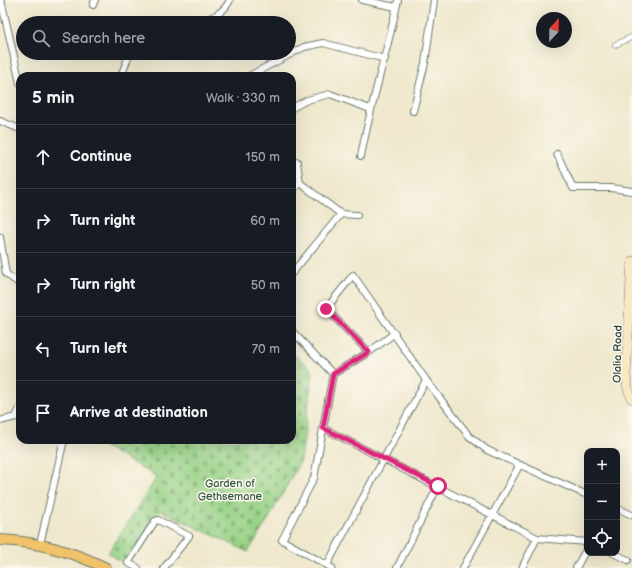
<!DOCTYPE html>
<meta charset="utf-8">
<style>
body{margin:0;font-family:"Balsamiq Sans",sans-serif;background:#242831;color:#f1f3f6}
.controls{position:absolute;right:12px;bottom:12px;display:grid;overflow:hidden;border-radius:8px;box-shadow:0 4px 16px #0002}
.controls button{width:36px;height:36px;display:grid;place-items:center;padding:0;border:0;border-bottom:1px solid #363941;background:#171b24;color:#f1f3f6;font:20px sans-serif}
.compass{position:absolute;left:536px;top:12px;width:36px;height:36px;border-radius:50%;background:#171b24;box-shadow:0 4px 16px #0002;rotate:22deg}
.stop{position:absolute;width:12px;height:12px;margin:-9px;border:3px solid #db2777;border-radius:50%;background:#fff}
.stop.end{background:#db2777;border-color:#fff;box-shadow:0 1px 4px #0008}
.list{margin:0;padding:0;list-style:none}
h2{display:flex;justify-content:space-between;align-items:center;height:52px;margin:0;padding:0 16px;font-size:17px}
h2 small{font-size:13px;font-weight:400;color:#9ea1a6}
.list li{display:grid;grid-template-columns:26px 1fr auto;gap:12px;align-items:center;box-sizing:border-box;height:64px;padding:0 16px;border-top:1px solid #363941}
.list b{display:block;font-size:15px;white-space:nowrap}
.list em{font-size:13px;font-style:normal;color:#9ea1a6}
.icon{flex:none;width:22px;height:22px;fill:none;stroke:currentColor;stroke-width:2;stroke-linecap:round;stroke-linejoin:round}
.map{position:relative;flex:none;width:632px;height:568px;overflow:hidden}
.search{position:absolute;background:#171b24;box-shadow:0 4px 16px #0002;left:16px;top:16px;width:280px;height:44px;display:flex;align-items:center;gap:10px;box-sizing:border-box;padding:0 14px;border-radius:22px;color:#9ea1a6;font-size:15px}
.panel{position:absolute;background:#171b24;box-shadow:0 4px 16px #0002;left:16px;top:72px;width:280px;height:372px;border-radius:12px}
.map>svg:first-child{display:block}
</style>
<div class="map">
<svg width="632" height="568" viewBox="0 0 632 568">
<defs>
<pattern id="cemetery-stones" width="16" height="16" patternUnits="userSpaceOnUse"><rect width="16" height="16" fill="#96d185"/><path d="M2 7V4a2 2 0 0 1 4 0v3zM10 15v-3a2 2 0 0 1 4 0v3z" fill="#7aab6e"/></pattern>
</defs>
<rect width="100%" height="100%" fill="#fbf7ec"/>
<filter id="ink" filterUnits="userSpaceOnUse"><feTurbulence type="fractalNoise" baseFrequency=".025" numOctaves="2"/><feDisplacementMap in="SourceGraphic" scale="8" xChannelSelector="R" yChannelSelector="G"/><feConvolveMatrix kernelMatrix="1 2 1 2 8 2 1 2 1" color-interpolation-filters="sRGB"/></filter>
<filter id="wash" filterUnits="userSpaceOnUse"><feTurbulence type="fractalNoise" baseFrequency=".012" numOctaves="4" result="noise"/><feDisplacementMap in="SourceGraphic" scale="16" xChannelSelector="R" yChannelSelector="G"/><feGaussianBlur stdDeviation="0.9" result="paint"/><feColorMatrix in="noise" values="0 0 0 0 0 0 0 0 0 0 0 0 0 0 0 0 0 1.4 0 .05"/><feComposite in="paint" operator="in"/></filter>
<g filter="url(#wash)">
<rect width="100%" height="100%" fill="#efe8cd"/>
<!-- cemetery -->
<path fill="url(#cemetery-stones)" stroke="#5a875c" d="M292,353L313,370L301,460L268,520L248,552L160,510L125,564L108,553L157,477L93,440H292Z"/>
</g>
<g filter="url(#ink)">
<g fill="none" stroke-linecap="round" stroke-linejoin="round">
<!-- pedestrian casing -->
<g stroke="#68796a" stroke-width="6">
<path id="pedestrian" d="M615,45L632,37"/>
</g>
<!-- minor casing -->
<g stroke="#68796a" stroke-width="8">
<path id="minor" d="M1,0L20,83
M362,0L396,7
M93,5L95,0
M195,23C210,18 223,15 230,0
M121,76L130,53
M249,76L304,47L323,43L385,59
M292,108L307,100L330,94L370,109
M413,111L425,63L434,0
M0,121L20,129
M557,154L573,188H611L632,191
M361,156C371,103 387,52 398,0
M297,162L300,183L341,214L357,215
M292,190L300,183
M0,237L6,274L20,284
M292,273L341,214
M292,331L333,374L314,478L282,540L332,568
M369,352L326,309L353,275L426,380L469,436L487,450L587,495
M333,374L369,352L395,333
M0,421L16,417L20,408
M323,428L537,538L587,542
M617,508L632,515
M40,544L64,440
M613,553L628,560
M327,565L426,380
M138,568L128,563L155,521L158,520L189,536L164,568
M397,568L438,486
M463,568L519,466
M522,568L537,538
M576,568L587,548"/>
</g>
<!-- secondary casing -->
<g stroke="#68796a" stroke-width="10">
<path id="secondary" d="M632,261L626,376L628,389L632,399"/>
</g>
<!-- primary casing -->
<g stroke="#68796a" stroke-width="12">
<path id="primary" d="M0,540C39,542 71,551 106,568"/>
</g>
<!-- pedestrian -->
<use href="#pedestrian" stroke="#fff" stroke-width="5"/>
<!-- minor -->
<use href="#minor" stroke="#fff" stroke-width="6"/>
<!-- secondary -->
<use href="#secondary" stroke="#fae7c3" stroke-width="9"/>
<!-- primary -->
<use href="#primary" stroke="#f2c26a" stroke-width="10"/>
</g>
</g>
<g fill="none" stroke-linecap="round" stroke-linejoin="round" filter="url(#ink)">
<!-- route -->
<path stroke="#db2777" stroke-width="5" d="M326,309L369,352L333,374L323,428L438,486"/>
</g>
<g text-anchor="middle" stroke-width="3" stroke-linejoin="round" paint-order="stroke">
<!-- street labels -->
<g font-size="11" fill="#1f3d34" stroke="#fbf7ec">
<text transform="translate(617 354) rotate(-89)" y="4">Olalia Road</text>
</g>
<!-- park labels -->
<g font-size="11" fill="#375b44" stroke="#fbf7ec">
<text x="230" y="487">Garden of<tspan x="230" dy="13">Gethsemane</tspan></text>
</g>
</g>
</svg>
<div class="controls">
<button>+</button>
<button>−</button>
<button><svg class="icon" aria-label="locate" viewBox="0 0 24 24"><circle cx="12" cy="12" r="6"/><path d="M12 2v4M12 18v4M2 12h4M18 12h4"/></svg></button>
</div>
<svg class="compass" viewBox="-18 -18 36 36"><path d="M0-13l5 13h-10z" fill="#e53935"/><path d="M0 13l5-13h-10z" fill="#9ea1a6"/></svg>
<div class="stop" style="left:438px;top:486px"></div>
<div class="stop end" style="left:326px;top:309px"></div>
<div class="search"><svg class="icon" aria-label="search" viewBox="0 0 24 24"><circle cx="10" cy="10" r="6"/><path d="M15 15l6 6"/></svg>Search here</div>
<section class="panel">
<h2>5 min<small>Walk · 330 m</small></h2>
<ul class="list">
<li><svg class="icon" aria-label="ahead" viewBox="0 0 24 24"><path d="M12 20V5M6 11l6-6 6 6"/></svg><div><b>Continue</b></div><em>150 m</em></li>
<li><svg class="icon" aria-label="right" viewBox="0 0 24 24"><path d="M7 20v-9h11M14 6l5 5-5 5"/></svg><div><b>Turn right</b></div><em>60 m</em></li>
<li><svg class="icon" aria-label="right" viewBox="0 0 24 24"><path d="M7 20v-9h11M14 6l5 5-5 5"/></svg><div><b>Turn right</b></div><em>50 m</em></li>
<li><svg class="icon" aria-label="left" viewBox="0 0 24 24"><path d="M17 20v-9H6M10 6l-5 5 5 5"/></svg><div><b>Turn left</b></div><em>70 m</em></li>
<li><svg class="icon" aria-label="arrive" viewBox="0 0 24 24"><path d="M6 21V4h12l-3 4 3 4H6"/></svg><div><b>Arrive at destination</b></div></li>
</ul>
</section>
</div>
